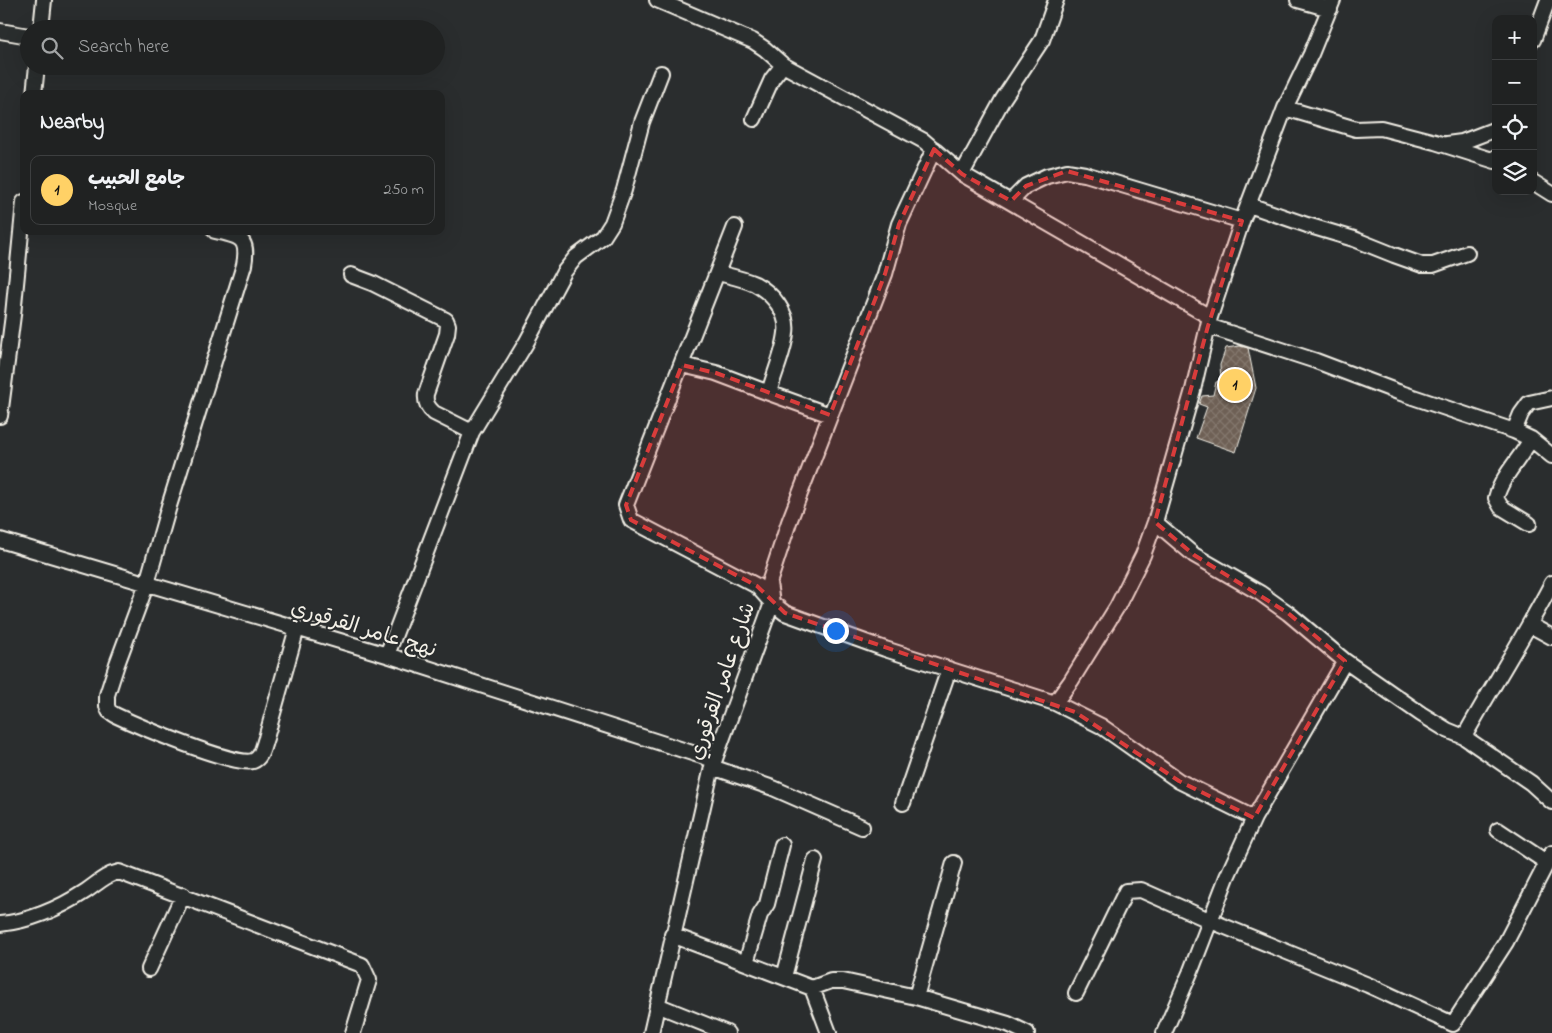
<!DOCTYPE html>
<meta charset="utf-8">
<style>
body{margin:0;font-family:"Indie Flower","Playpen Sans Arabic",sans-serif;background:#2d2f2f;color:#f1f3f6}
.controls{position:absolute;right:15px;top:15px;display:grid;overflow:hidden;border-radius:10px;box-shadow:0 5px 20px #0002}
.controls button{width:45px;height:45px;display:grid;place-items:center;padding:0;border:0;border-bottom:1px solid #3d3f40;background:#202222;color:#f1f3f6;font:25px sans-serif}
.you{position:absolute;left:835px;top:630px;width:18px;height:18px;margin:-12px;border:4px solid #fff;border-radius:50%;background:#1a73e8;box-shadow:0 0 0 8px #1a73e833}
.badge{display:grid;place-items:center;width:32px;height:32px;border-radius:50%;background:#ffd166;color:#111;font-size:16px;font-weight:700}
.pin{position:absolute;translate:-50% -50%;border:2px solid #fff;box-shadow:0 1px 5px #0006}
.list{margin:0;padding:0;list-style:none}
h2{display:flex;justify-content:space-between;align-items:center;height:65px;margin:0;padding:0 20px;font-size:21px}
h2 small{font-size:16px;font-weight:400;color:#a2a4a5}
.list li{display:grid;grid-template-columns:32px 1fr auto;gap:15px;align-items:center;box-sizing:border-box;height:70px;margin:0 10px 10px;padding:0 10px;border:1px solid #3d3f40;border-radius:10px}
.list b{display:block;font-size:19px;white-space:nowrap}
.list p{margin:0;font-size:16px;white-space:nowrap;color:#a2a4a5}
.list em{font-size:16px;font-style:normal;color:#a2a4a5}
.icon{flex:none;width:28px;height:28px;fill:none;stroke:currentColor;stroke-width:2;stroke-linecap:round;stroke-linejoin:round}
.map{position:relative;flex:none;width:1552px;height:1033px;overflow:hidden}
.search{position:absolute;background:#202222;box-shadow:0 5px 20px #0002;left:20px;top:20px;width:425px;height:55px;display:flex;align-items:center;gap:12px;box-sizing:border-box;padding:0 18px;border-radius:28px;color:#a2a4a5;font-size:19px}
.panel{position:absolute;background:#202222;box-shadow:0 5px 20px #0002;left:20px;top:90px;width:425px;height:145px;border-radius:10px}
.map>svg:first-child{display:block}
</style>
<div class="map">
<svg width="1552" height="1033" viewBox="0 0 1552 1033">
<defs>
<pattern id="building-cross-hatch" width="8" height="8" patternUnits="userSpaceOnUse" patternTransform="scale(1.25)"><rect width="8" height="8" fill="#6e6054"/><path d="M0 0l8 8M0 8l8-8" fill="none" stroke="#83776d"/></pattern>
</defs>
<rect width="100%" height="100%" fill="#2a2d2e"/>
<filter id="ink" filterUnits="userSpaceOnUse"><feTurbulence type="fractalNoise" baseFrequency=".02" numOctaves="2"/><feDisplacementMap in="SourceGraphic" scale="10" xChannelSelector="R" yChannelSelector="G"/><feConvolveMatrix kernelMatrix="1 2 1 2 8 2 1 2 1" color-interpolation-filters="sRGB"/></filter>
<g filter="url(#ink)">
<!-- building -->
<path fill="url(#building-cross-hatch)" stroke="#f4f1e8" d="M1240,346L1248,348L1256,388L1236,452L1196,438L1207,407L1199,404L1202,396L1213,395L1216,382L1221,381L1220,365L1226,348Z"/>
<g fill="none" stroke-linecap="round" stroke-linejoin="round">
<!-- minor casing -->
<g stroke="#f4f1e8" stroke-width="18">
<path id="minor" d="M657,0L753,41L765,49L783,65L924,141L962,174L1210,317
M1298,0L1330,9
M41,29L44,0
M0,31L29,36
M1533,40L1548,0
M34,94L37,66
M1285,108L1356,129L1381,128L1435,142L1495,161L1496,157
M754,119L772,79L783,65
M1447,144L1462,142L1496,129
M934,149L899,224L885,274L789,522L769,583L772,603L785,613L885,649L1055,703L1071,681L1117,607L1143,555L1155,522L1193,390L1210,317L1242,221L1285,108L1311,54L1333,0
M962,174L1003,99L1042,40L1056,0
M1533,182L1552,194
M1011,201L1026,186L1047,176L1067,171L1085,174L1242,221
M1249,205L1307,225L1354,239L1394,255L1422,265H1433L1467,253
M215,231C240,236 249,238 244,265L169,506L147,583L117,664L107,695V706L109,711L115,715C136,725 235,767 253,761C262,758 263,746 266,738L297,628
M718,273C730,276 744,279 755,284C772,293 789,313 786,333C784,353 774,373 769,393L830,415
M351,275L372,283L446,320L448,325L447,334L426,394C425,402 427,407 434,413L472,432
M1208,326L1316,361L1398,392L1514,431L1531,439L1552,456
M682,365L716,373L769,393
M0,416L13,315L24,202
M1514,431L1521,414L1529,403L1552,398
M1155,522L1194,555L1260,593L1288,613L1345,661L1421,714L1447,730L1464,737L1531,783L1552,802
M1529,524L1501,507L1496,498C1502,476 1520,459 1531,439
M0,540L387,655L714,760
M1530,625L1552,637
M387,655L472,432L526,343L564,272L576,257L603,237L612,223L624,190L642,122L661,73
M1055,703L1101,726L1179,781L1254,818
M1464,737C1493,685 1525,635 1552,583
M712,767L773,788L862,827
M903,803L949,669
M1498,830L1546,862
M0,924C31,921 60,908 86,891C98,883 105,875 119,872L362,965L369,980L353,1033
M672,935L812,988L831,981H843L916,997L1008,1024L1027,1033
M746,963L760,915L767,904L782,845
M149,969L183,895
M784,977L815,860
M812,988L829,1033
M1076,993L1126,891L1141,890L1211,921L1368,985L1453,1024L1506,942L1552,853
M916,997L954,863
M657,1005L727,1033
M651,1033L712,767L772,603L757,586L631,520L626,505L735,227
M1164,1033L1190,973L1227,877L1254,818L1345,661"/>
</g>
<!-- minor -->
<use href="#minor" stroke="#2a2d2e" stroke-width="14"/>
</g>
</g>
<!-- marked area -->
<path fill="#d93c3b" fill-opacity="0.2" stroke="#d93c3b" stroke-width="4" stroke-dasharray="10 6" stroke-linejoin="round" d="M934,149L962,174L1011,201L1026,186L1067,171L1242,221L1208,326L1155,522L1194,555L1288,613L1345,661L1254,818L1179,781L1075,712L785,613L757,586L631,520L626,505L682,365L716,373L830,415L885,274L899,224Z"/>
<g text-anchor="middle" stroke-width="4" stroke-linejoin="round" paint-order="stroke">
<!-- street labels -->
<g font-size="21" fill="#f4f1e8" stroke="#2a2d2e">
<text transform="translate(364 628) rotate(17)" y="7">نهج عامر القرقوري</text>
<text transform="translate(721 681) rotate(-71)" y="7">شارع عامر القرقوري</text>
</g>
</g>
</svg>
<div class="controls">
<button>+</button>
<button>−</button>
<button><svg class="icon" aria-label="locate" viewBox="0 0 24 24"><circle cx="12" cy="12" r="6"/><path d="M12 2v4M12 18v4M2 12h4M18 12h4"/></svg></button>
<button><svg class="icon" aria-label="layers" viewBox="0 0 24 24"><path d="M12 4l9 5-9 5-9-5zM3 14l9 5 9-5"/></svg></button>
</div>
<div class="you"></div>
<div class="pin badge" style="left:1235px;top:385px">1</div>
<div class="search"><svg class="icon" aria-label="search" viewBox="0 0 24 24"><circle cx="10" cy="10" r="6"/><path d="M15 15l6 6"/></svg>Search here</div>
<section class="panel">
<h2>Nearby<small></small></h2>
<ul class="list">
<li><span class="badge">1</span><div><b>جامع الحبيب</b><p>Mosque</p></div><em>250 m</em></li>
</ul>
</section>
</div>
